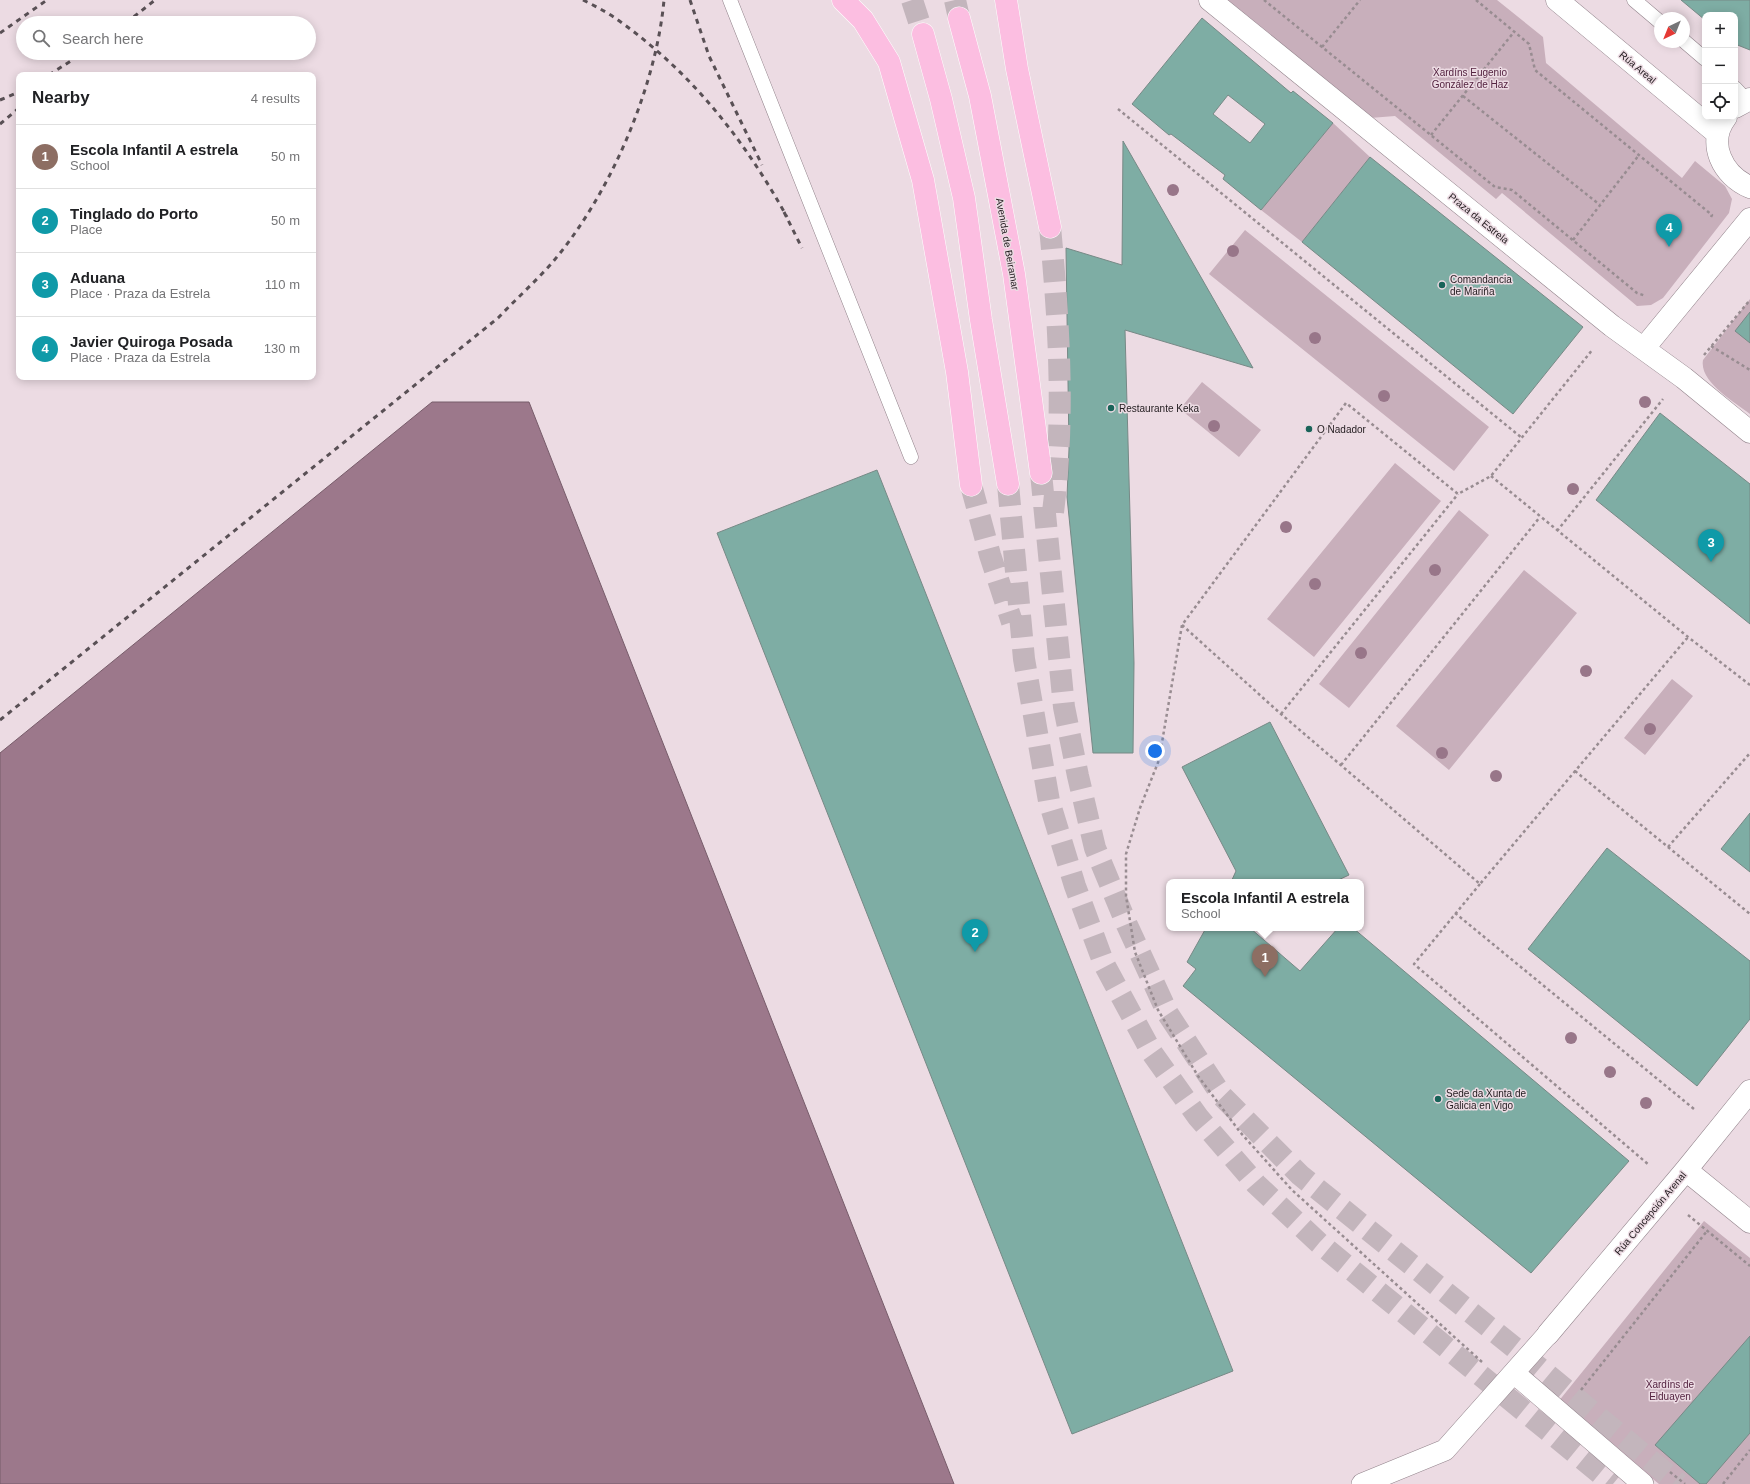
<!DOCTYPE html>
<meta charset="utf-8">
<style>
body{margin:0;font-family:Helvetica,sans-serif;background:#f6f6f6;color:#202124}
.controls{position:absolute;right:12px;top:12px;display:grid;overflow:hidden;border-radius:8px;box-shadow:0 2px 10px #0003}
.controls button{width:36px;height:36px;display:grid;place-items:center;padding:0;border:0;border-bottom:1px solid #e0e0e0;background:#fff;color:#202124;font:20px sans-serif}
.compass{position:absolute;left:1654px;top:12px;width:36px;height:36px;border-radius:50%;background:#fff;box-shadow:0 2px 10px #0003;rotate:223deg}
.you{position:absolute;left:1155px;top:751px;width:14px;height:14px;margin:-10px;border:3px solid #fff;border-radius:50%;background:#1a73e8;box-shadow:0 0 0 6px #1a73e833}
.badge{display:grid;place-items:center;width:26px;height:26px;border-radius:50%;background:#0f766e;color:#fff;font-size:13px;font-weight:700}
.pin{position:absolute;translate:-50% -33px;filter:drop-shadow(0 1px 2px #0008)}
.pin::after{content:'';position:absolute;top:21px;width:14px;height:12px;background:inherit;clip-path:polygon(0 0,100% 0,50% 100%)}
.popup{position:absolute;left:1166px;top:879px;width:198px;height:52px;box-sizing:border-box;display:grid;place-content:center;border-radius:8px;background:#fff;filter:drop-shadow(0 1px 3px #0005);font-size:13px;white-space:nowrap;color:#757577}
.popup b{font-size:15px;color:#202124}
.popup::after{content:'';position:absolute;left:50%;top:100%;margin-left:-8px;border:8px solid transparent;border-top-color:#fff}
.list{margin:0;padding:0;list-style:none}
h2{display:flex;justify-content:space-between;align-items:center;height:52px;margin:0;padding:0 16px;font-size:17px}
h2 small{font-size:13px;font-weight:400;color:#757577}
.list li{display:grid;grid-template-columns:26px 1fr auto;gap:12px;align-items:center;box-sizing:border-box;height:64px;padding:0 16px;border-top:1px solid #e0e0e0}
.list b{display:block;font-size:15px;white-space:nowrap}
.list p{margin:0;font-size:13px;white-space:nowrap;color:#757577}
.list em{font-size:13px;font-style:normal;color:#757577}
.icon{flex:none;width:22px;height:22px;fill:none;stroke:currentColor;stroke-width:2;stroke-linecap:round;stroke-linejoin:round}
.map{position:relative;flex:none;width:1750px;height:1484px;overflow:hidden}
.search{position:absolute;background:#fff;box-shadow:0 2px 10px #0003;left:16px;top:16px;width:300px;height:44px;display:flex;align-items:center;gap:10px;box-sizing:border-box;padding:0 14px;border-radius:22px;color:#757577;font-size:15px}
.panel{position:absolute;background:#fff;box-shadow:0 2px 10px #0003;left:16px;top:72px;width:300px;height:308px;border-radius:8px}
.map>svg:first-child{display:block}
</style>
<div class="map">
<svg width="1750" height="1484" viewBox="0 0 1750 1484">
<rect width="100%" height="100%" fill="#ecdbe3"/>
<!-- green -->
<path fill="#c8afbb" d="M1225,0H1497L1543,37L1546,63L1682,178L1695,161L1725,186L1732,199L1729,213L1663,298L1651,305L1637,306L1502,193L1496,199L1395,116L1370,118Z
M1333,123L1370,157L1302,242L1261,210Z
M1245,230L1489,427L1454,471L1209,274Z
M1750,299V414C1735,402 1699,382 1703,360Z
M1202,382L1261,430L1239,457L1180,409Z
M1395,463L1441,501L1314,657L1267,619Z
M1459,510L1489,535L1349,708L1319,684Z
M1524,570L1577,613L1449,770L1396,726Z
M1672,679L1693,696L1645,755L1624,738Z
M1704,1221L1750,1258V1484H1659L1558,1402Z"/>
<!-- water -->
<path fill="#9c788b" stroke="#775c6a" d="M432,402H529L954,1484H0V753Z"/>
<!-- building -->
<path fill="#7eada4" stroke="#778986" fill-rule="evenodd" d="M1681,0H1750V50L1735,44V15H1705V20Z
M1202,18L1291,93L1293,91L1333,123L1261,210L1223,179L1225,175L1171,134L1169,135L1132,104ZM1228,95L1265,124L1250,143L1213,114Z
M1123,141L1253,368L1125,330L1134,663L1133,753H1093L1067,497L1069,449L1066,248L1122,265Z
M1370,157L1583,327L1513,414L1302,242Z
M1750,312V343L1735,331Z
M1660,413L1750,484V624L1596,500Z
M877,470L1233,1371L1072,1434L717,533Z
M1270,722L1349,875L1334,882H1231L1236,871L1182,767Z
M1750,813V872L1721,849Z
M1607,848L1750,961V1019L1697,1086L1528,949Z
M1206,928H1250L1300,971L1338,928H1353L1629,1161L1531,1273L1183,986L1196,969L1187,962Z
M1750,1336V1433L1706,1484H1700L1655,1445Z"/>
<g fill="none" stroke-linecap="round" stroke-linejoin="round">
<!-- primary-tunnel -->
<path stroke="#c3b5bc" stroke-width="22" stroke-dasharray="22 11" stroke-linecap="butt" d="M912,0L923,34
M955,0L959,18
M1050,227C1059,322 1065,417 1053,512
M1041,473L1064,707L1078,776L1095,848L1127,925L1168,1014L1222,1096L1300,1175L1536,1365L1679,1484
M1008,484L1024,659L1049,801L1075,886L1104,964L1152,1053L1198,1117L1256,1184L1319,1243L1613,1484
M971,485L990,555L1012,622"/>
<!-- service casing -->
<g stroke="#92838b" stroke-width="15">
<path id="service" d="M730,0L911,457
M1634,0L1660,22
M1684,41L1705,59
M1735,88L1746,100"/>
</g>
<!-- pedestrian casing -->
<g stroke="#92838b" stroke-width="22">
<path id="pedestrian" d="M1514,1373L1643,1484
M1362,1484L1445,1450L1548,1334"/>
</g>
<!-- minor casing -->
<g stroke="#92838b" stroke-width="23">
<path id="minor" d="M1210,0L1612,326L1684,378L1750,432
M1557,0L1718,134
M1735,107L1750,99
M1726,117C1706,143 1723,176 1750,187
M1644,348L1750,219
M1686,1170L1750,1222
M1548,1334L1686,1170L1750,1091"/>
</g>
<!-- primary casing -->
<g stroke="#fff" stroke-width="23">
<path id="primary" d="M843,0L863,20L889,62L923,180L957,372L971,485
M1006,0L1017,69L1050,227
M959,18L980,96L1014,274L1041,473
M923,34L941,99L964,198L981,320L1008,484"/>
</g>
<!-- path -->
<path stroke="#988c91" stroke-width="2.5" stroke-dasharray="3 3" stroke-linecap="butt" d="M1264,0L1495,187L1512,190L1637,293L1646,296
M1476,0L1529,44L1535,70L1712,215L1711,217
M1322,47L1360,0
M1463,96L1600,205
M1118,109L1522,438
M1431,135L1514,32
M1573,240L1639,155
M1711,346L1750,370
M1704,355L1750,300
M1491,476L1688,637L1750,685
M1557,531L1663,399
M1182,625L1281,714L1480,884L1688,637
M1281,714L1458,494
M1341,765L1540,517
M1575,771L1750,914
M1668,847L1750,753
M1480,884L1414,964L1649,1165
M1455,913L1694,1109
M1688,1215L1750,1266
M1482,1362L1292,1190L1240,1132L1198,1076L1158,1010L1135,952L1126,896V854L1140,808L1159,760L1182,625L1346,403L1458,494L1491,476L1593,349
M1581,1390L1707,1231
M1670,1472L1685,1484
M1723,1484L1750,1450"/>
<!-- service -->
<use href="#service" stroke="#fff" stroke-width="14"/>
<!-- pedestrian -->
<use href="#pedestrian" stroke="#fff" stroke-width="21"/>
<!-- minor -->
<use href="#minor" stroke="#fff" stroke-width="22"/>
<!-- primary -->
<use href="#primary" stroke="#fcbee1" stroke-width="22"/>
<!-- rail -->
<path stroke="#595055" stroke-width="3" stroke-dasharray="5 5" stroke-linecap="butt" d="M583,0C595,6 607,12 618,20C691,72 744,139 787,217
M690,0L709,56L762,165
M126,23L155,0
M0,33L47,0
M49,75L83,53
M0,100L19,92
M0,124L19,108
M784,212L802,248
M0,720L498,318C515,300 534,283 551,264C609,197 656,88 664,0"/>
</g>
<!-- trees -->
<g fill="#987689">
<circle cx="1173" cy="190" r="6"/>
<circle cx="1233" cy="251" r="6"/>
<circle cx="1315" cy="338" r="6"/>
<circle cx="1384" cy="396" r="6"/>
<circle cx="1645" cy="402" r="6"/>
<circle cx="1214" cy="426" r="6"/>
<circle cx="1573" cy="489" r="6"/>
<circle cx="1286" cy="527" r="6"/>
<circle cx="1435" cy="570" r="6"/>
<circle cx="1315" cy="584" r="6"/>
<circle cx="1361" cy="653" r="6"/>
<circle cx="1586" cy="671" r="6"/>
<circle cx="1650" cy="729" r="6"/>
<circle cx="1442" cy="753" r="6"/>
<circle cx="1496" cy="776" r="6"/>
<circle cx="1571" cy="1038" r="6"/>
<circle cx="1610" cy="1072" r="6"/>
<circle cx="1646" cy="1103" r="6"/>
</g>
<!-- markers -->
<g fill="#196359" stroke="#ecdbe3" stroke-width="1.5">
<circle cx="1442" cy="285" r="4"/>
<circle cx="1111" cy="408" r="4"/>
<circle cx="1309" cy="429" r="4"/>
<circle cx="1438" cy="1099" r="4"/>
</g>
<g text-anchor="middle" stroke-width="3" stroke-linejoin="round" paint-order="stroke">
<!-- street labels -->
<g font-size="10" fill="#211b1e" stroke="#ecdbe3">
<text transform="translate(1638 67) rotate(40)" y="4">Rúa Areal</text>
<text transform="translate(1479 218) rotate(39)" y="4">Praza da Estrela</text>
<text transform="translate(1008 244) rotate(80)" y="4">Avenida de Beiramar</text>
<text transform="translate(1650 1213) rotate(-50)" y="4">Rúa Concepción Arenal</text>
</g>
<!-- park labels -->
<g font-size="10" fill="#542340" stroke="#ecdbe3">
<text x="1470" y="76">Xardíns Eugenio<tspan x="1470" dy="12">González de Haz</tspan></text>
<text x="1670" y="1388">Xardíns de<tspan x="1670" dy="12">Elduayen</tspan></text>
</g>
<!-- poi labels -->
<g font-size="10" fill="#211b1e" stroke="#ecdbe3" text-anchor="start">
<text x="1450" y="283">Comandancia<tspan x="1450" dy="12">de Mariña</tspan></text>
<text x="1119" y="412">Restaurante Keka</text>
<text x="1317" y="433">O Nadador</text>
<text x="1446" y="1097">Sede da Xunta de<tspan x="1446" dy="12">Galicia en Vigo</tspan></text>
</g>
</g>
</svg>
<div class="controls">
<button>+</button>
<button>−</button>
<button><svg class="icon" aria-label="locate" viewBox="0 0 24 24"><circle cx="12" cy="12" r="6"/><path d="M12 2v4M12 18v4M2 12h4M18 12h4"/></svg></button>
</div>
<svg class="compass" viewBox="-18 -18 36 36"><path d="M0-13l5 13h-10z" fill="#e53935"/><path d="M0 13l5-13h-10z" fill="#757577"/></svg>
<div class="you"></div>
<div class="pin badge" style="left:1265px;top:977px;background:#8d6e63">1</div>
<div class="popup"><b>Escola Infantil A estrela</b>School</div>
<div class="pin badge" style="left:975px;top:952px;background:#0f9aa8">2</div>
<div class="pin badge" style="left:1711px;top:562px;background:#0f9aa8">3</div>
<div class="pin badge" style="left:1669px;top:247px;background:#0f9aa8">4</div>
<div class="search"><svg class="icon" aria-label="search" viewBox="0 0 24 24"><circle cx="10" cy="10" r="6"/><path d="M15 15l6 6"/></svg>Search here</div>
<section class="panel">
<h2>Nearby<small>4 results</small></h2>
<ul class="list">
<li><span class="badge" style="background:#8d6e63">1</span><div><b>Escola Infantil A estrela</b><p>School</p></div><em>50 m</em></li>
<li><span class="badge" style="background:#0f9aa8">2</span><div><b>Tinglado do Porto</b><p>Place</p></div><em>50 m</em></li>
<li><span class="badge" style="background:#0f9aa8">3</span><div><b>Aduana</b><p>Place · Praza da Estrela</p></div><em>110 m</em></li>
<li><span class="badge" style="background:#0f9aa8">4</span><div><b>Javier Quiroga Posada</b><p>Place · Praza da Estrela</p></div><em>130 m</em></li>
</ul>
</section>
</div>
